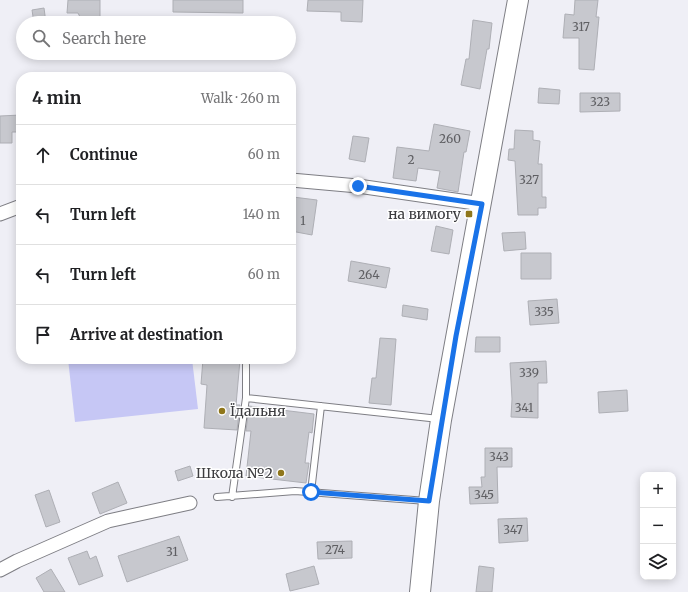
<!DOCTYPE html>
<meta charset="utf-8">
<style>
body{margin:0;font-family:Merriweather,serif;background:#f2f2f2;color:#202124}
.controls{position:absolute;right:12px;bottom:12px;display:grid;overflow:hidden;border-radius:8px;box-shadow:0 2px 10px #0003}
.controls button{width:36px;height:36px;display:grid;place-items:center;padding:0;border:0;border-bottom:1px solid #e0e0e0;background:#fff;color:#202124;font:20px sans-serif}
.stop{position:absolute;width:12px;height:12px;margin:-9px;border:3px solid #1a73e8;border-radius:50%;background:#fff}
.stop.end{background:#1a73e8;border-color:#fff;box-shadow:0 1px 4px #0008}
.list{margin:0;padding:0;list-style:none}
h2{display:flex;justify-content:space-between;align-items:center;height:52px;margin:0;padding:0 16px;font-size:17px}
h2 small{font-size:13px;font-weight:400;color:#757577}
.list li{display:grid;grid-template-columns:26px 1fr auto;gap:12px;align-items:center;box-sizing:border-box;height:60px;padding:0 16px;border-top:1px solid #e0e0e0}
.list b{display:block;font-size:15px;white-space:nowrap}
.list em{font-size:13px;font-style:normal;color:#757577}
.icon{flex:none;width:22px;height:22px;fill:none;stroke:currentColor;stroke-width:2;stroke-linecap:round;stroke-linejoin:round}
.map{position:relative;flex:none;width:688px;height:592px;overflow:hidden}
.search{position:absolute;background:#fff;box-shadow:0 2px 10px #0003;left:16px;top:16px;width:280px;height:44px;display:flex;align-items:center;gap:10px;box-sizing:border-box;padding:0 14px;border-radius:22px;color:#757577;font-size:15px}
.panel{position:absolute;background:#fff;box-shadow:0 2px 10px #0003;left:16px;top:72px;width:280px;height:292px;border-radius:16px}
.map>svg:first-child{display:block}
</style>
<div class="map">
<svg width="688" height="592" viewBox="0 0 688 592">
<rect width="100%" height="100%" fill="#efeff6"/>
<!-- park -->
<path fill="#c6c7f5" d="M68,359H192L198,409L75,422Z"/>
<!-- building -->
<path fill="#c7c8ce" stroke="#aeafb5" d="M68,0H100V20L81,19L78,13H67Z
M173,0H243V13L173,12Z
M308,0H363L362,22L341,21V12L307,11Z
M575,0H598L596,17H599L594,70L579,69V38H563L565,14L574,15Z
M44,8L46,23H34L32,10Z
M473,20L492,23L489,49H487L480,89L461,85L466,59H469Z
M539,88L560,90L559,104L538,103Z
M580,93H620V111L580,112Z
M21,115V132H12V143H0V116Z
M434,124L470,131L466,152H464L458,192L437,188L440,171L418,168L416,181L393,178L397,147L429,151Z
M515,130L533,131V140L540,141L538,164H542V197H546V208H538V215H518L515,161L508,160L509,149H514Z
M353,136L369,138L365,162L349,159Z
M293,197L317,200L312,235L291,231Z
M436,226L453,230L449,254L431,251Z
M525,232L526,249L504,251L502,233Z
M521,253H551V279H521Z
M351,261L390,268L386,288L348,281Z
M557,299L559,323L530,325L528,301Z
M403,305L428,309L427,320L402,316Z
M476,337H500V352H475Z
M380,338L396,339L391,405L369,403L372,378H376Z
M203,359L240,360L236,405H240L237,430L204,428L207,385L201,384Z
M546,361L547,383H538V418L511,417L512,399L510,363Z
M627,390L628,411L599,413L598,392Z
M249,406L314,414L312,433L309,432L305,463H309L306,483L246,476L251,431H246Z
M485,448H512V467H497L498,503L470,504L469,487H482L481,477H485Z
M190,466L193,476L178,481L175,471Z
M118,482L127,503L100,514L92,493Z
M49,490L60,522L46,527L35,495Z
M527,518L528,541L499,543L498,519Z
M179,536L188,560L127,582L118,556Z
M352,541V558L318,559L317,542Z
M87,551L90,559L96,556L103,576L79,585L68,558Z
M314,566L319,584L290,591L286,574Z
M479,566L494,568L492,592H476Z
M51,569L65,592H44L36,578Z"/>
<g fill="none" stroke-linecap="round" stroke-linejoin="round">
<!-- service casing -->
<g stroke="#7e7e84" stroke-width="8">
<path id="service" d="M246,398L439,419
M311,492L321,406
M217,497L295,491L427,501
M232,497L246,398V365"/>
</g>
<!-- minor casing -->
<g stroke="#7e7e84" stroke-width="15">
<path id="minor" d="M291,180L358,186L482,204
M0,214L21,206
M0,570L17,561L108,521L190,503"/>
</g>
<!-- primary casing -->
<g stroke="#7e7e84" stroke-width="22">
<path id="primary" d="M420,592L429,501L441,420L518,0"/>
</g>
<!-- service -->
<use href="#service" stroke="#fff" stroke-width="6"/>
<!-- minor -->
<use href="#minor" stroke="#fff" stroke-width="13"/>
<!-- primary -->
<use href="#primary" stroke="#fff" stroke-width="20"/>
</g>
<g fill="none" stroke-linecap="round" stroke-linejoin="round">
<!-- route -->
<path stroke="#1a73e8" stroke-width="5" d="M311,492L429,501L456,336L482,204L358,186"/>
</g>
<!-- markers -->
<g fill="#8f761b" stroke="#fff" stroke-width="1.5">
<rect x="465" y="210" width="8" height="8" rx="2"/>
<circle cx="222" cy="411" r="4"/>
<circle cx="281" cy="473" r="4"/>
</g>
<g text-anchor="middle" stroke-width="3" stroke-linejoin="round" paint-order="stroke">
<!-- number labels -->
<g font-size="12" fill="#5f5f63">
<text x="581" y="31">317</text>
<text x="600" y="106">323</text>
<text x="450" y="143">260</text>
<text x="411" y="164">2</text>
<text x="529" y="184">327</text>
<text x="303" y="225">1</text>
<text x="369" y="279">264</text>
<text x="544" y="316">335</text>
<text x="529" y="377">339</text>
<text x="524" y="412">341</text>
<text x="499" y="461">343</text>
<text x="484" y="499">345</text>
<text x="513" y="534">347</text>
<text x="335" y="554">274</text>
<text x="172" y="556">31</text>
</g>
<!-- poi labels -->
<g font-size="14" fill="#3c3c3f" stroke="#fff" text-anchor="end">
<text x="461" y="219">на вимогу</text>
<text x="230" y="416" text-anchor="start">Їдальня</text>
<text x="273" y="478">Школа №2</text>
</g>
</g>
</svg>
<div class="controls">
<button>+</button>
<button>−</button>
<button><svg class="icon" aria-label="layers" viewBox="0 0 24 24"><path d="M12 4l9 5-9 5-9-5zM3 14l9 5 9-5"/></svg></button>
</div>
<div class="stop" style="left:311px;top:492px"></div>
<div class="stop end" style="left:358px;top:186px"></div>
<div class="search"><svg class="icon" aria-label="search" viewBox="0 0 24 24"><circle cx="10" cy="10" r="6"/><path d="M15 15l6 6"/></svg>Search here</div>
<section class="panel">
<h2>4 min<small>Walk · 260 m</small></h2>
<ul class="list">
<li><svg class="icon" aria-label="ahead" viewBox="0 0 24 24"><path d="M12 20V5M6 11l6-6 6 6"/></svg><div><b>Continue</b></div><em>60 m</em></li>
<li><svg class="icon" aria-label="left" viewBox="0 0 24 24"><path d="M17 20v-9H6M10 6l-5 5 5 5"/></svg><div><b>Turn left</b></div><em>140 m</em></li>
<li><svg class="icon" aria-label="left" viewBox="0 0 24 24"><path d="M17 20v-9H6M10 6l-5 5 5 5"/></svg><div><b>Turn left</b></div><em>60 m</em></li>
<li><svg class="icon" aria-label="arrive" viewBox="0 0 24 24"><path d="M6 21V4h12l-3 4 3 4H6"/></svg><div><b>Arrive at destination</b></div></li>
</ul>
</section>
</div>
